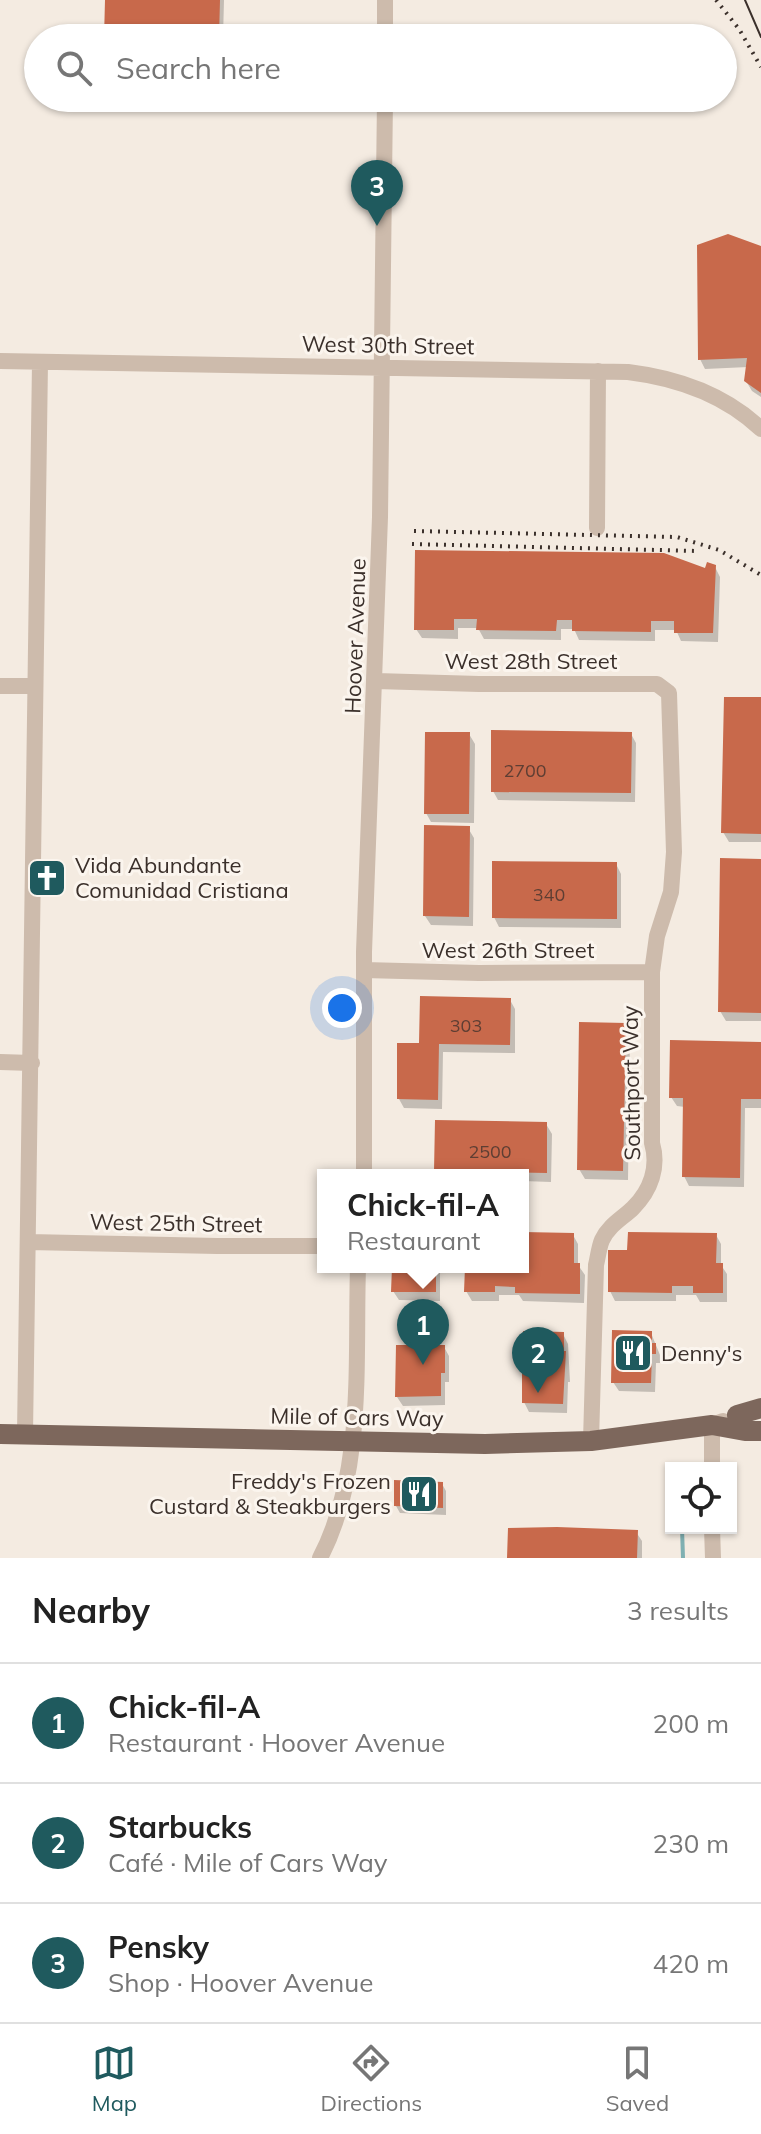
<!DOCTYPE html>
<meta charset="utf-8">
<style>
body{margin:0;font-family:Mulish,sans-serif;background:#f6f6f6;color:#222}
.controls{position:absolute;right:24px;bottom:24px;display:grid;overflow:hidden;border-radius:0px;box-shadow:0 2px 6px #0004}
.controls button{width:72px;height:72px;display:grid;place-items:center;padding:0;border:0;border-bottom:2px solid #e0e0e0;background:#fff;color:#222;font:40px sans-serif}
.you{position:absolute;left:342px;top:1008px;width:28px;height:28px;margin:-20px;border:6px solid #fff;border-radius:50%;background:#1a73e8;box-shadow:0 0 0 12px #1a73e833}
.badge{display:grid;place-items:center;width:52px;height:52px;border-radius:50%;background:#1f5a5e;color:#fff;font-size:26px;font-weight:700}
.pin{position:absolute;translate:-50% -66px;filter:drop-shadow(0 2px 4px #0008)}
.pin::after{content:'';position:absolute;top:42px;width:28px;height:24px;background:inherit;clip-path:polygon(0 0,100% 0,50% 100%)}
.popup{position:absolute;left:317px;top:1169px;width:212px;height:104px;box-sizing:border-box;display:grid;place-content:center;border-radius:0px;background:#fff;filter:drop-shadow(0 2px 6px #0005);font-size:26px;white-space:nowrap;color:#767676}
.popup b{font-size:30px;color:#222}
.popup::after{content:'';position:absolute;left:50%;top:100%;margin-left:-16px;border:16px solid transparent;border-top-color:#fff}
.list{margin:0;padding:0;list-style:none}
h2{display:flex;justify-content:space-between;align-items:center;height:104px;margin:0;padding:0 32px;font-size:34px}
h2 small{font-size:26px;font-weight:400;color:#767676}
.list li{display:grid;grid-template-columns:52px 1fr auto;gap:24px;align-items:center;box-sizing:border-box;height:120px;padding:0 32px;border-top:2px solid #e0e0e0}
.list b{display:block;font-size:30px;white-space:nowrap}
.list p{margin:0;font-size:26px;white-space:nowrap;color:#767676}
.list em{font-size:26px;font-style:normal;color:#767676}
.icon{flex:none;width:44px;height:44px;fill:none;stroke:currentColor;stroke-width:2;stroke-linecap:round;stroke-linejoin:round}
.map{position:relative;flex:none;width:761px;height:1558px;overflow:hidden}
.search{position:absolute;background:#fff;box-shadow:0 2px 6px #0004;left:24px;right:24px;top:24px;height:88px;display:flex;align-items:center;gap:20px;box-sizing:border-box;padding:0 28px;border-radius:44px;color:#767676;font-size:30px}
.sheet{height:464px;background:#fff}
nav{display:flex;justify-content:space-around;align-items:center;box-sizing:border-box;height:112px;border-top:2px solid #e0e0e0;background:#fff;font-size:22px;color:#767676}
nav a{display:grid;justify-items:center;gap:4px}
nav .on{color:#1f5a5e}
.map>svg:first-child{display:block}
</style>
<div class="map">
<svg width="761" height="1558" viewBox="0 0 761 1558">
<rect width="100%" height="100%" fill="#f4ebe1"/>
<!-- shadow -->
<path fill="#0003" d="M107,0H224L223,38H106Z
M761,248V397L752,391L746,381L748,367L705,369L700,359Z
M417,552L706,570L715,567L720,577L718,642L681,641L676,630H655V641L579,640L574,629H561V640L484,639L478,628H458V639L422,638L416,629Z
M761,699V842H729L723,832Z
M469,734L475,744L474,823L431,822L426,813Z
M631,734L636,743L635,802L498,800L493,791Z
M468,828L474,838L473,926L431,925L425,916Z
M761,861V1021H726L720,1011Z
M616,864L621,874V928L499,927L494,917Z
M510,1000L515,1009V1053L443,1052L442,1109L404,1108L399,1099L421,1045Z
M624,1025L630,1034L628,1180L585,1179L579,1169Z
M761,1044V1108H745L744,1187L689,1186L684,1176L685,1107L677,1106L671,1097Z
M546,1124L552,1134L551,1182L523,1181V1175H439L436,1170Z
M523,1234L573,1235L578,1244V1265L585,1275L584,1303L523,1301L519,1295H499V1301H472L466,1291L467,1267H523Z
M716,1235L721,1244V1265L727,1274V1302H700L696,1295H676V1301H615L610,1291L629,1252Z
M394,1267H440V1301L399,1300L393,1291Z
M651,1333L660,1355V1363H656L655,1392L619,1391L613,1382Z
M563,1334L568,1344L570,1382H568L567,1413L529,1412L524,1402L529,1366L524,1358Z
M444,1347L449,1356V1382H445V1405L403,1406L397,1397Z
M442,1484L446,1491V1515L400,1513L396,1506Z
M636,1532L642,1541V1558H509Z"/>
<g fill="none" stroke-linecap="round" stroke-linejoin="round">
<!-- stream -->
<path stroke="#7fb0b2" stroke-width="4" d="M682,1528L683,1558"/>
</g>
<!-- building -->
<path fill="#c8694b" d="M105,0H220L219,38H104Z
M728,234L761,246V393L744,381L747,358L698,360L697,245Z
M415,550L664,553L705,568L707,562L716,565L713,633H674V621H651V632L572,631V620H557L556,631L476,630L477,619H454V630H414Z
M724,697H761V834L721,833Z
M491,730L632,732L631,793L491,792Z
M425,732H470L469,814H424Z
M424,825L470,826L469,917L423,916Z
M720,858L761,859V1013L718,1012Z
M492,861L617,862V919L492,918Z
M420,996L511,998L510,1045L439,1044L438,1100L397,1099V1043H419Z
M579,1022L626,1023L623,1171L577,1170Z
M670,1040L761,1042V1099H741L740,1178L682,1177L683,1098H669Z
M435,1120L547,1122V1173L434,1171Z
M523,1232L574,1233V1263H580V1294L515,1293V1287L495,1286V1292H464L465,1267H523Z
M628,1232L717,1233L716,1263H723V1293H693V1286H672V1293L608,1292V1250H627Z
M392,1267H436V1292H391Z
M612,1330L652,1331V1343H656V1354H652L651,1383H611Z
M523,1331L564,1332V1351H566L563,1404L522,1403V1366H527V1358H522Z
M396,1345H445V1373H441V1396L395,1397Z
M394,1480L443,1482V1508L394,1506Z
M557,1527L638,1530L637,1558H507L508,1528Z"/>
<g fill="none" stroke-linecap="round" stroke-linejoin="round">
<!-- minor -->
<path stroke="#cdbbac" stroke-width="16" d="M385,38V0
M0,361L628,372C677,378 724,394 761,429
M597,528L598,371
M376,681L479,684H657L669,693L674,852L671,892L657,936L652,972V1143C659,1167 651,1190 633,1208C623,1218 609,1225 602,1240C599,1247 598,1257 596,1265L591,1441
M0,686H35
M364,970L479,973L652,972
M0,1062L32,1063
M364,1175V952L380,517L385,98
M29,1242L217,1246H323
M25,1434L40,362
M712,1468V1425L723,1421
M712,1528L713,1558
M320,1558C365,1472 355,1362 358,1267"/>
<!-- major -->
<path stroke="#7d675c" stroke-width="20" d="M737,1415L761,1408
M0,1434L485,1444L591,1441L712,1425L745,1431H761"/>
<!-- tram -->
<path stroke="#3b302b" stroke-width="2" d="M745,0L761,37"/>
<!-- rail -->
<path stroke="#3b302b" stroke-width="4" stroke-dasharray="2 6" stroke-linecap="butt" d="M716,0L739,29L761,67
M414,531L677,537L719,550L761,575
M412,544L698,551"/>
</g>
<!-- icons -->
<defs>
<g id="church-square" transform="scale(2)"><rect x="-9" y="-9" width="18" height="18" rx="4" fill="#1f5a5e" stroke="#fbf5ee"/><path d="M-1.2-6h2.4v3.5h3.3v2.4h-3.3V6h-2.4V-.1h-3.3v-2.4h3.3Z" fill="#fff"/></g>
<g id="restaurant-square" transform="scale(2)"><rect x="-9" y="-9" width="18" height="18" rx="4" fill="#1f5a5e" stroke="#fbf5ee"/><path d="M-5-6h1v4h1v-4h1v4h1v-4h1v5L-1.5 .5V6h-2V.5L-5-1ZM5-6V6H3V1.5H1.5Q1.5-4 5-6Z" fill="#fff"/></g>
</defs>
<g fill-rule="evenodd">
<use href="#church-square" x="47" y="878"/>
<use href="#restaurant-square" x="633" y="1353"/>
<use href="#restaurant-square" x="419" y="1494"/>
</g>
<g text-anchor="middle" stroke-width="6" stroke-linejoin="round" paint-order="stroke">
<!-- number labels -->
<g font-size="18" fill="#5e3e33">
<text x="525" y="777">2700</text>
<text x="549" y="901">340</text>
<text x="466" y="1032">303</text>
<text x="490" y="1158">2500</text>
</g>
<!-- street labels -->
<g font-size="22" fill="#3b302b" stroke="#fbf5ee">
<text transform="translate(388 345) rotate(1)" y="8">West 30th Street</text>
<text transform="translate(355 636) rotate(-88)" y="8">Hoover Avenue</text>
<text x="531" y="669">West 28th Street</text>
<text x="508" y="958">West 26th Street</text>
<text transform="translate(631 1083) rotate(-91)" y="8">Southport Way</text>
<text transform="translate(176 1223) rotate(1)" y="8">West 25th Street</text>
<text transform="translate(357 1417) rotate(1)" y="8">Mile of Cars Way</text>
</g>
<!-- poi labels -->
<g font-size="22" fill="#3b302b" stroke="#fbf5ee" text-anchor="start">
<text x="75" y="873">Vida Abundante<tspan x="75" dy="25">Comunidad Cristiana</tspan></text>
<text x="661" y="1361">Denny's</text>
<text x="391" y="1489" text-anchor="end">Freddy's Frozen<tspan x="391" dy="25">Custard &amp; Steakburgers</tspan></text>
</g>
</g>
</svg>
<div class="controls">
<button><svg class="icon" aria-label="locate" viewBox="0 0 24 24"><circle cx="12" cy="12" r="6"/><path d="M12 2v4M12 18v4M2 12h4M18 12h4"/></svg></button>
</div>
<div class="you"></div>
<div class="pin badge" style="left:423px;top:1365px">1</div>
<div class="popup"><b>Chick-fil-A</b>Restaurant</div>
<div class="pin badge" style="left:538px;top:1393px">2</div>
<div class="pin badge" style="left:377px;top:226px">3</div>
<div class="search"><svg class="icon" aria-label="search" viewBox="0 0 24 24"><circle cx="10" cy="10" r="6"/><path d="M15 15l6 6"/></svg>Search here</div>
</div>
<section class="sheet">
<h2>Nearby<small>3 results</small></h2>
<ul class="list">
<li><span class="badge">1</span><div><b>Chick-fil-A</b><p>Restaurant · Hoover Avenue</p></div><em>200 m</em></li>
<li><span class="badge">2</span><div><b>Starbucks</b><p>Café · Mile of Cars Way</p></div><em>230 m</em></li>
<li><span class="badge">3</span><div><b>Pensky</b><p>Shop · Hoover Avenue</p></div><em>420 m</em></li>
</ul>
</section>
<nav>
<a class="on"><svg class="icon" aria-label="map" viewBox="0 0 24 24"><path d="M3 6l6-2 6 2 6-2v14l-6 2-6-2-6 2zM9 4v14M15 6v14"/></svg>Map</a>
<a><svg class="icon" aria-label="directions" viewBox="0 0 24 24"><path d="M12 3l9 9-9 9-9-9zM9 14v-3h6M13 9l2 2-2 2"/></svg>Directions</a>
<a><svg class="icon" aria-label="saved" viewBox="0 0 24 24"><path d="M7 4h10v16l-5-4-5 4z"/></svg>Saved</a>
</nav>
